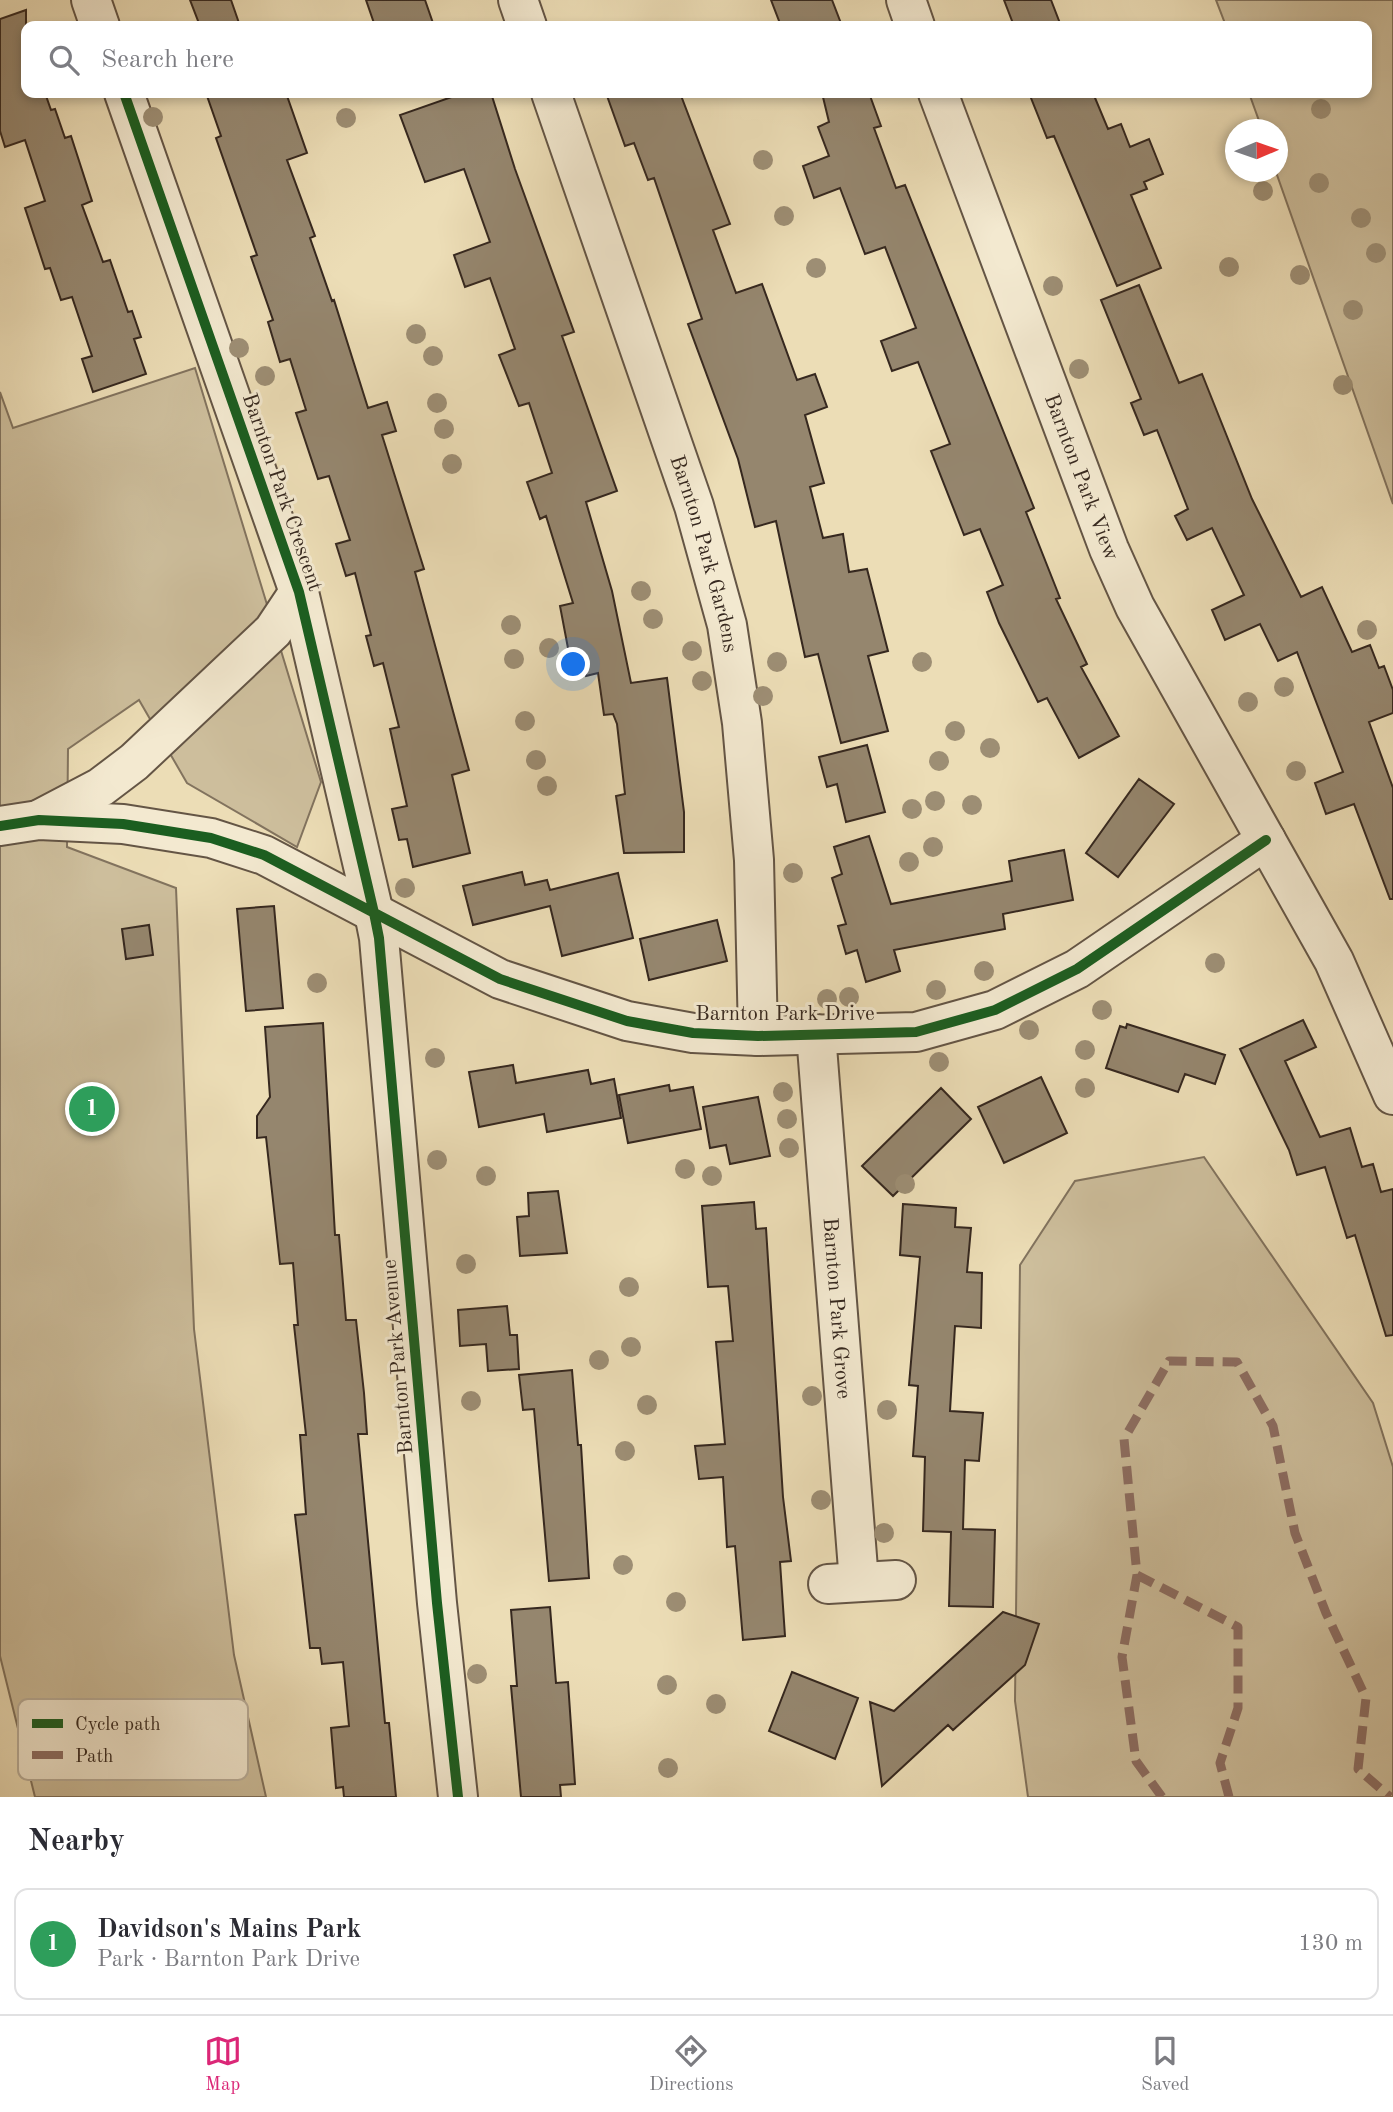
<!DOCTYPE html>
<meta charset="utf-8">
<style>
body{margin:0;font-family:"Old Standard TT",serif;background:#f2f2f3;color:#2b2b33}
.compass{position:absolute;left:1225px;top:119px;width:63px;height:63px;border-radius:50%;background:#fff;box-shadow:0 4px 10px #0003;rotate:88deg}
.you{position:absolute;left:574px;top:665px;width:24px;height:24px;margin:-18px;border:5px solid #fff;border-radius:50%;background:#1a73e8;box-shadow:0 0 0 10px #1a73e833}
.badge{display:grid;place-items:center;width:46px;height:46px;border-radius:50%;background:#db2777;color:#fff;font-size:23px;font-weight:700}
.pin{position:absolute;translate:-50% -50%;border:4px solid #fff;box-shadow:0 2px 7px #0006}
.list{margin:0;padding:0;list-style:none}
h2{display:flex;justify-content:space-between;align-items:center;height:91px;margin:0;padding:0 28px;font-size:30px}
h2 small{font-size:23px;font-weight:400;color:#7c7c81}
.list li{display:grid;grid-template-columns:46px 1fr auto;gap:21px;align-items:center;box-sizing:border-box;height:112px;margin:0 14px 14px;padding:0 14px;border:2px solid #e1e1e2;border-radius:14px}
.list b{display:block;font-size:26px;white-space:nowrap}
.list p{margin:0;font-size:23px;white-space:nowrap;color:#7c7c81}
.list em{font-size:23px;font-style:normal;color:#7c7c81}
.icon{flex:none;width:38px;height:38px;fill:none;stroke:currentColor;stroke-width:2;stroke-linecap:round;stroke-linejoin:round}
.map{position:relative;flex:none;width:1393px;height:1797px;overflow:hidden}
.search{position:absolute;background:#fff;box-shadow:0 4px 10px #0003;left:21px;right:21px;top:21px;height:77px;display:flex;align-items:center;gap:18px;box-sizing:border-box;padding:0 24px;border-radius:14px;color:#7c7c81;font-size:26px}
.sheet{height:217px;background:#fff}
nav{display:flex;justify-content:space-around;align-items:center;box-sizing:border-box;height:98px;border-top:2px solid #e1e1e2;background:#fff;font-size:19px;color:#7c7c81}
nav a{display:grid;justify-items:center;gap:4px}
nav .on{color:#db2777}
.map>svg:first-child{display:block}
</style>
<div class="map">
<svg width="1393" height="1797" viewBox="0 0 1393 1797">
<rect width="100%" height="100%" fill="#ecddb6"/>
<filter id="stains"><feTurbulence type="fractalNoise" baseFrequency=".00286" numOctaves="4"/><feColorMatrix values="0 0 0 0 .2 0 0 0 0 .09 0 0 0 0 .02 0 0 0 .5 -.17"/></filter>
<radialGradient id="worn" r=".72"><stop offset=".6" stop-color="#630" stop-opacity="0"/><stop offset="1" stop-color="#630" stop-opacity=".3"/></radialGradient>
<!-- green -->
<path fill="#cdbe9c" stroke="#82735e" stroke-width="2" d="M1216,0H1393V504L1276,172L1278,130L1262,129L1249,93H1367V26H1226Z
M195,368L321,782L297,847L187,783L139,700L68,749L67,847L176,888L194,1329L234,1655L266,1797H35L0,1656V392L13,428Z
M1204,1157L1373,1403L1393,1467V1797H1028L1015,1701L1020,1265L1075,1181Z"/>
<!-- building -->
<path fill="#95866e" stroke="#36281f" stroke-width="2" d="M190,0H231L240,26H200Z
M366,0H425L434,26H375Z
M771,0H832L842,26H781Z
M1004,0H1051L1061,26H1014Z
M26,10V93H45L51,110L55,109L65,138L71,136L92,201L82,205L103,262L110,260L128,312L132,311L141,337L134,339L146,374L93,392L82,359L92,356L72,297L61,300L50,268L45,269L25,208L45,201L25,140L5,147L0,131V19Z
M206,93H286L307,153L287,160L315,236L310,238L332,301L334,300L368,408L387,402L396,431L382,435L424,569L415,572L469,770L452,775L470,853L413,867L407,839L399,840L392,809L407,806L390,729L399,727L383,663L374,666L366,636L371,635L355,573L346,576L336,544L350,540L329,476L318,479L296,413L306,410L290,359L280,362L268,322L273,320L251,257L257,255L216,138L221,136Z
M463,93H491L515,169L574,332L562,336L617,491L586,502L612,591L631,683L667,678L684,812V852L624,853L616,796L625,794L617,724L613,714L604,715L598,673L586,676L582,662L571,664L560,606L573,603L546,516L540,519L527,482L552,473L529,403L519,406L499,355L515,349L490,278L465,287L454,255L490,242L464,169L425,182L400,115Z
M606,93H680L730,224L713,230L736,293L762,284L797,380L815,374L827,407L805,415L824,483L810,487L823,538L843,534L849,572L867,569L888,651L868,656L888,731L841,743L818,654L805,657L776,521L755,527L738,459L688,324L702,319L654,178L648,180L634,143L625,146Z
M822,93H869L881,126L874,128L896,188L905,185L1012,453L1034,508L1026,512L1060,598L1056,599L1087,664L1081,667L1119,736L1079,758L1047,698L1038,702L999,623L987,592L1003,585L980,529L964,535L931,451L950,444L918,362L892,371L881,341L916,328L885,247L865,254L840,188L814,198L803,166L829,156L818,127L829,122Z
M1029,93H1093L1108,129L1121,124L1130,147L1149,139L1163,174L1144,182L1147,189L1131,195L1161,268L1117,286L1054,136L1047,138Z
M1139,285L1179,383L1202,374L1252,499L1301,597L1322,587L1352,652L1370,645L1379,668L1384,666L1393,690V713L1369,722L1393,788V899H1390L1354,804L1326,814L1315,783L1343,772L1297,652L1278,661L1260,624L1225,640L1212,610L1244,595L1212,528L1187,540L1175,516L1188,509L1157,430L1144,435L1131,403L1141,399L1101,300Z
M867,745L885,812L846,822L837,784L827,787L819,757Z
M1139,779L1174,804L1118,877L1086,853Z
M869,836L891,904L1012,881L1009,861L1064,850L1073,900L1003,914L1005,929L894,950L900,971L866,982L857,950L846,954L838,926L846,924L832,878L842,874L834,847Z
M522,872L525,885L547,880L550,890L618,873L633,938L562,956L550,906L473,925L463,886Z
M274,906L283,1008L246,1011L237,909Z
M717,920L727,961L649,980L640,939Z
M149,925L153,955L126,959L122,929Z
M1303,1020L1316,1047L1285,1061L1320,1137L1350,1128L1362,1167L1373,1164L1381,1192L1393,1189V1335L1386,1336L1355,1235L1347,1238L1325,1167L1297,1175L1289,1150L1240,1049Z
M323,1023L335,1235H339L346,1320H356L364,1393L367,1434H358L362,1477L385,1723H389L396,1797H344L343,1787L336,1788L331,1728L349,1726L343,1662L322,1664L320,1648H310L295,1515L306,1514L300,1435H306L294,1325H298L293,1263L280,1264L266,1137L257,1138V1116L270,1097L265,1027Z
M1127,1024L1225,1055L1215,1084L1185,1074L1178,1092L1106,1068L1120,1026L1126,1028Z
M513,1065L516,1083L588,1070L591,1084L614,1079L621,1118L547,1132L544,1114L479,1127L469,1072Z
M1041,1077L1067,1133L1004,1163L978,1107Z
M669,1085L670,1091L693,1087L701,1129L628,1143L619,1095Z
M941,1088L971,1119L893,1196L862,1166Z
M758,1097L770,1156L730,1164L726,1145L710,1148L703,1107Z
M558,1191L567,1253L520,1256L517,1217L529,1216L528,1193Z
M754,1202L756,1229L766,1228L783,1497L791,1561L780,1562L785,1636L743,1640L735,1546L727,1547L723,1477L699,1479L695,1446L725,1444L716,1342L733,1341L728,1286L708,1287L702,1206Z
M903,1204L956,1208L955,1227L971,1228L967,1272L982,1273L981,1328L955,1326L950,1411L983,1413L979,1461L965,1460L963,1529L995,1530L993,1607L949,1606L951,1532L923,1531L925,1457L913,1456L918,1386L909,1385L920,1257L900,1255Z
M507,1306L510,1335H517L519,1369L488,1371L486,1344L460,1346L458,1310Z
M572,1370L578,1445H581L589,1578L549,1581L534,1409L523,1410L519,1375Z
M550,1607L556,1683L568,1682L575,1784L560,1785L561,1797H521L511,1686H517L511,1610Z
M1003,1612L1039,1624L1025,1665L953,1730L948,1725L882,1786L870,1702L894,1711Z
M792,1672L858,1698L835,1759L769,1731Z"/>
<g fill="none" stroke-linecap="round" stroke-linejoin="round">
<!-- minor casing -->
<g stroke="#645545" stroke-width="42">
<g id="minor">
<path d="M91,0L100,26"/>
<path d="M518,0L527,26"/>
<path d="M906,0L915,26"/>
<path d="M124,93L299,592L374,913L379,938L437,1603L458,1797"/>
<path id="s1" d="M551,93L694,506L727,625L742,723L754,860L758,1036"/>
<path id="s2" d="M938,93L1109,549L1135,607L1334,961L1393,1095"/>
<path d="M40,819L101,787L134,762L273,631L299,592"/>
<path d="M0,826L39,820L123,824L211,838L264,855L500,979L627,1021L693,1033L758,1036L916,1032L995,1010L1077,969L1266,840"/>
<path id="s3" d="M816,1034L859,1582"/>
<path d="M828,1584L896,1580"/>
</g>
</g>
<!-- minor -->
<use href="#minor" stroke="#f3e9d0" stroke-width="38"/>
<!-- quiet -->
<path stroke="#8d6e63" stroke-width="9" stroke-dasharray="18 9" stroke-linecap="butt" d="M1137,1575L1238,1627V1708L1220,1763L1229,1797
M1162,1797L1136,1761L1122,1657L1137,1575L1124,1439L1169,1361L1237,1362L1273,1426L1295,1533L1326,1613L1366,1698L1358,1769L1390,1797"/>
<!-- cycleway casing -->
<g stroke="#f3e9d0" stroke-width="15">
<path id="cycleway" d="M124,93L299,592L374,913L379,938L437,1603L458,1797
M0,826L39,820L123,824L211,838L264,855L500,979L627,1021L693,1033L758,1036L916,1032L995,1010L1077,969L1266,840"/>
</g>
<!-- cycleway -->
<use href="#cycleway" stroke="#1b5e20" stroke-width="10"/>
</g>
<!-- trees -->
<g fill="#9d8e74">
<circle cx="1321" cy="109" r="10"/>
<circle cx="153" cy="117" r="10"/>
<circle cx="346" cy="118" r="10"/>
<circle cx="763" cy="160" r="10"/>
<circle cx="1319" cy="183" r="10"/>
<circle cx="1263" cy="191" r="10"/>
<circle cx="784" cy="216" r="10"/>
<circle cx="1361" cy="218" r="10"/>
<circle cx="1376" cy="253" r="10"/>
<circle cx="1229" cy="267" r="10"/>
<circle cx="816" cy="268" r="10"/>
<circle cx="1300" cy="275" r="10"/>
<circle cx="1053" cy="286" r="10"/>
<circle cx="1353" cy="310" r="10"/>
<circle cx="416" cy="334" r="10"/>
<circle cx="239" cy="348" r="10"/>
<circle cx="433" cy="356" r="10"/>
<circle cx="1079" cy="369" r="10"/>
<circle cx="265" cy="376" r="10"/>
<circle cx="1343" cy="385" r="10"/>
<circle cx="437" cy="403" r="10"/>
<circle cx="444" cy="429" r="10"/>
<circle cx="452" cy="464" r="10"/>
<circle cx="641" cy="591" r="10"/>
<circle cx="653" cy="619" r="10"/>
<circle cx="511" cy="625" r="10"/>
<circle cx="1367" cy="630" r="10"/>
<circle cx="549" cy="648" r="10"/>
<circle cx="692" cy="651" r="10"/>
<circle cx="514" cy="659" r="10"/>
<circle cx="777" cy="662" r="10"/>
<circle cx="922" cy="662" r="10"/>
<circle cx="702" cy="681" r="10"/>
<circle cx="1284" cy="687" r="10"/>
<circle cx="763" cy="696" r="10"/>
<circle cx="1248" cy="702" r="10"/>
<circle cx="525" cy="721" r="10"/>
<circle cx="955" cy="731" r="10"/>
<circle cx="990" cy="748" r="10"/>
<circle cx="536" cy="760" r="10"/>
<circle cx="939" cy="761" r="10"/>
<circle cx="1296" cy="771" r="10"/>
<circle cx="547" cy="786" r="10"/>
<circle cx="935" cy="801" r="10"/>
<circle cx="972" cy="805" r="10"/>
<circle cx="912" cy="809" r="10"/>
<circle cx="933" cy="847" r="10"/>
<circle cx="909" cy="862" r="10"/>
<circle cx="793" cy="873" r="10"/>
<circle cx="405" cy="888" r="10"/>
<circle cx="1215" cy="963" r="10"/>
<circle cx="984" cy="971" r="10"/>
<circle cx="317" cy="983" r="10"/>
<circle cx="936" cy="990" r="10"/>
<circle cx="849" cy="997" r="10"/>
<circle cx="827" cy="999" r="10"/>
<circle cx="1102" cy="1010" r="10"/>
<circle cx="1029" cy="1030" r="10"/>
<circle cx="1085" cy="1050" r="10"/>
<circle cx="435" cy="1058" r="10"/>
<circle cx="939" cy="1062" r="10"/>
<circle cx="1085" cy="1088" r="10"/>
<circle cx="783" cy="1092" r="10"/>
<circle cx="787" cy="1119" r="10"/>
<circle cx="789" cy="1148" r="10"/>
<circle cx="437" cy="1160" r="10"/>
<circle cx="685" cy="1169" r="10"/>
<circle cx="486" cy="1176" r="10"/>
<circle cx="712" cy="1176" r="10"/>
<circle cx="905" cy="1184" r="10"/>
<circle cx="466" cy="1264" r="10"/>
<circle cx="629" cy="1287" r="10"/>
<circle cx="631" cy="1347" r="10"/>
<circle cx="599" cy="1360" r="10"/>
<circle cx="812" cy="1396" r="10"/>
<circle cx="471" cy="1401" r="10"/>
<circle cx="647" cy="1405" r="10"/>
<circle cx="887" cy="1410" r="10"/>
<circle cx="625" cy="1451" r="10"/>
<circle cx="821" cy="1500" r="10"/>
<circle cx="884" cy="1533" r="10"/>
<circle cx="623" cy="1565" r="10"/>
<circle cx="676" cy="1602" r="10"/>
<circle cx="477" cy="1674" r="10"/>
<circle cx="667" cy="1685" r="10"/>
<circle cx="716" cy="1704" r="10"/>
<circle cx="668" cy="1768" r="10"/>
</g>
<g text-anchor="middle" stroke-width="6" stroke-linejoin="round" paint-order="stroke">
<!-- street labels -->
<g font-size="21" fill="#36281f" stroke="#f3e9d0">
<text dy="7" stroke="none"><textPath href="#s2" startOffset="410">Barnton Park View</textPath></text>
<text transform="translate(283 492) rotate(71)" y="7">Barnton Park Crescent</text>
<text dy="7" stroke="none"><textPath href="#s1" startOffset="486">Barnton Park Gardens</textPath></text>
<text x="785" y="1020">Barnton Park Drive</text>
<text dy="7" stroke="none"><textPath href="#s3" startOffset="275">Barnton Park Grove</textPath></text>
<text transform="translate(397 1357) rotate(-95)" y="7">Barnton Park Avenue</text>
</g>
</g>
<!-- legend -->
<rect x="18" y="1699" width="230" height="81" rx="10" fill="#f3e9d0" stroke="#baaf9b" stroke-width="2"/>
<rect x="32" y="1719" width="31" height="9" fill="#1b5e20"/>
<rect x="32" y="1751" width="31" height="8" fill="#8d6e63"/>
<g font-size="19" fill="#36281f">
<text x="75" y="1730">Cycle path</text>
<text x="75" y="1762">Path</text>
</g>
<rect width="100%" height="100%" filter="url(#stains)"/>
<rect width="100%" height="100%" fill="url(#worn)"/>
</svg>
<svg class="compass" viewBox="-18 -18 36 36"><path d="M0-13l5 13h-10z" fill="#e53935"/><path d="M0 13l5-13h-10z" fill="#7c7c81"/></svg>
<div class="you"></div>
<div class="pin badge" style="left:92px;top:1109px;background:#2e9e5b">1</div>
<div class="search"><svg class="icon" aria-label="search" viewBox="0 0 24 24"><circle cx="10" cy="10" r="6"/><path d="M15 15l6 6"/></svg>Search here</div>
</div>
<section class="sheet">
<h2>Nearby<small></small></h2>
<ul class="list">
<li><span class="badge" style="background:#2e9e5b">1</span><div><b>Davidson's Mains Park</b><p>Park · Barnton Park Drive</p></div><em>130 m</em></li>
</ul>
</section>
<nav>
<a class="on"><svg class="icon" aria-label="map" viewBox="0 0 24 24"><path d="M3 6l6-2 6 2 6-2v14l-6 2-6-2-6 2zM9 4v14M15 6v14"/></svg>Map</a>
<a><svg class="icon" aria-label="directions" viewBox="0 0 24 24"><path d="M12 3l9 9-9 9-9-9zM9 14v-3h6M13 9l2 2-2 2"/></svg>Directions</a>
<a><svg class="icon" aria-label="saved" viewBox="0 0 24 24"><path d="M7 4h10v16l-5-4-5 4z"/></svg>Saved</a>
</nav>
